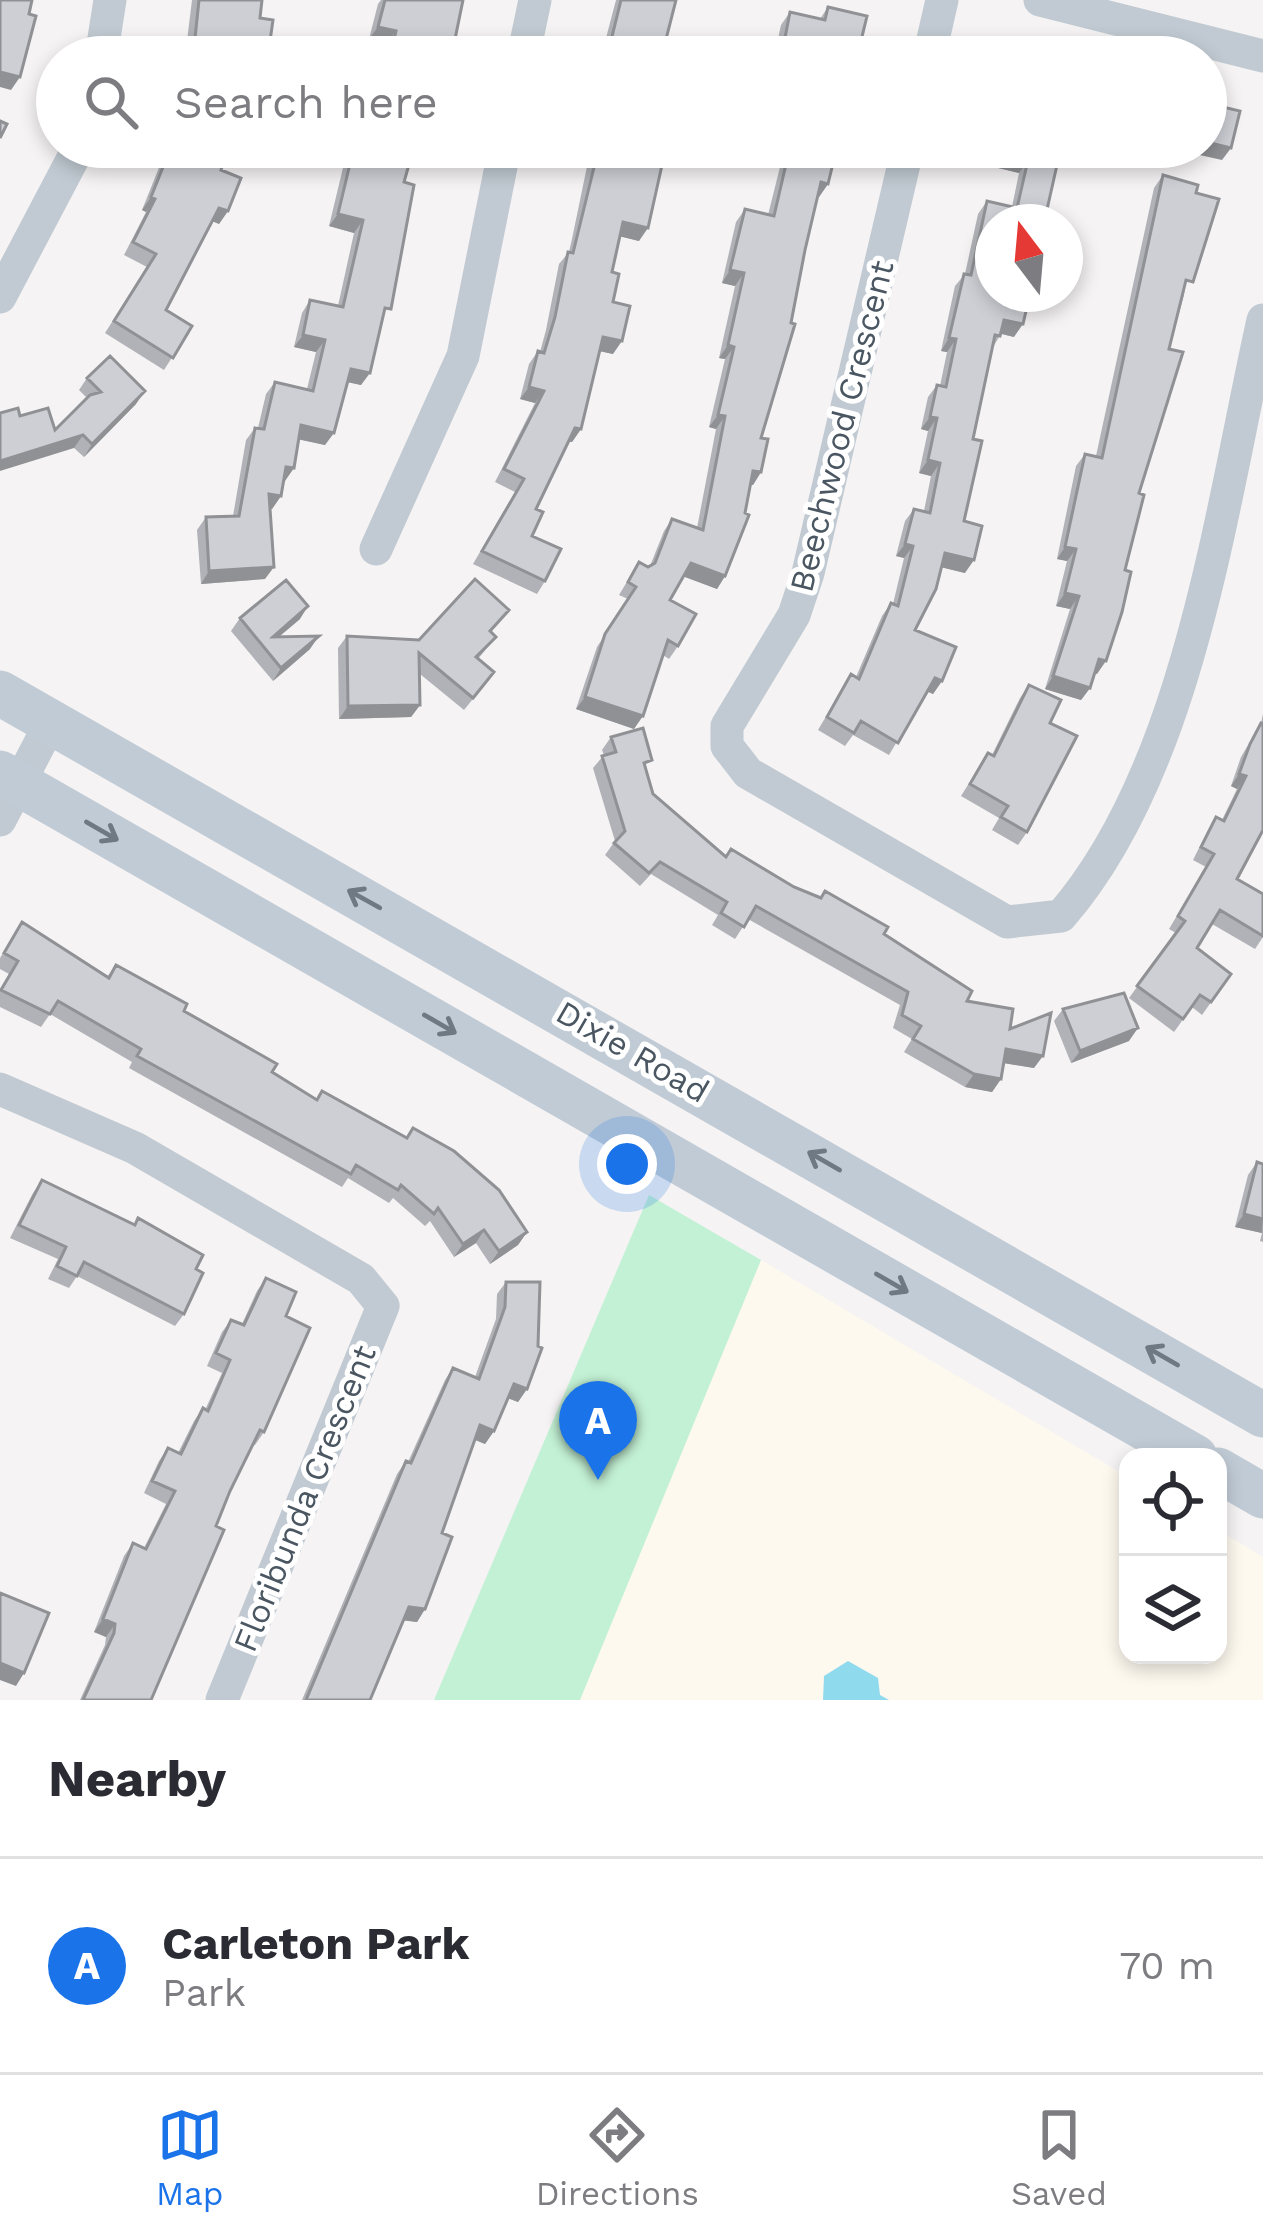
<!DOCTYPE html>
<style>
body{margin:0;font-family:"Work Sans",sans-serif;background:#f7f7f7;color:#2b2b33}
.controls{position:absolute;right:36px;bottom:36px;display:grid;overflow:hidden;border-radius:24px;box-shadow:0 6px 18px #0003}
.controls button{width:108px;height:108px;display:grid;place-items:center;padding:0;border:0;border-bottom:3px solid #e1e1e2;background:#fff;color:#2b2b33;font:60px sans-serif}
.compass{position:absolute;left:975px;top:204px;width:108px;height:108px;border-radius:50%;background:#fff;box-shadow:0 6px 18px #0003;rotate:344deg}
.you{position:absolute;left:627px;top:1164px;width:42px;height:42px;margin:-30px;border:9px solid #fff;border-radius:50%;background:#1a73e8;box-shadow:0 0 0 18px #1a73e833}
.badge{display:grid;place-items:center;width:78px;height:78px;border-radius:50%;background:#1a73e8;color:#fff;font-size:39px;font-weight:700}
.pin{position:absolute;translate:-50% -99px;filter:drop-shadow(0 3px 6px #0008)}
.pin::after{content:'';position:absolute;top:63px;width:42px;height:36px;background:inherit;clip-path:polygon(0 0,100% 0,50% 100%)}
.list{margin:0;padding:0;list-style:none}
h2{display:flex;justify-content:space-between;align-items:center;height:156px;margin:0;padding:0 48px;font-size:51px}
h2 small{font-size:39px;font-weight:400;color:#7c7c81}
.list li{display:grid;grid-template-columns:78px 1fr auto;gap:36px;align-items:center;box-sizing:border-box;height:216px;padding:0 48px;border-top:3px solid #e1e1e2}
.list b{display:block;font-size:45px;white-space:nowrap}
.list p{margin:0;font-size:39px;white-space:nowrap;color:#7c7c81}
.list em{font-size:39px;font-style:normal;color:#7c7c81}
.icon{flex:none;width:66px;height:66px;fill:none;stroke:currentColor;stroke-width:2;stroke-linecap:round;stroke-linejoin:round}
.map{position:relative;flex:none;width:1263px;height:1700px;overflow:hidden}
.search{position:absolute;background:#fff;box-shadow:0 6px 18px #0003;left:36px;right:36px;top:36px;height:132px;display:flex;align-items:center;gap:30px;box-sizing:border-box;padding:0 42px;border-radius:66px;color:#7c7c81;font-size:45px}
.sheet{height:372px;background:#fff}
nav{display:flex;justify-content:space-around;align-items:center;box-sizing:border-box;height:168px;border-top:3px solid #e1e1e2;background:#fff;font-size:33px;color:#7c7c81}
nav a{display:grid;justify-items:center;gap:6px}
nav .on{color:#1a73e8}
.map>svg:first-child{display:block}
</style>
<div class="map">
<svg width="1263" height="1700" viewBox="0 0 1263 1700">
<rect width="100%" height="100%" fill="#f5f3f3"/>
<!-- commercial -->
<path fill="#fdf9ef" d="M761,1260L1128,1477V1655H1218V1530L1263,1557V1700H577Z"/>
<!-- green -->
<path fill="#c3f1d5" d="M649,1195L761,1260L580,1700H434Z"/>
<!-- water -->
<path fill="#90daee" d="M848,1661L878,1678L880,1695L889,1700H823L824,1676Z"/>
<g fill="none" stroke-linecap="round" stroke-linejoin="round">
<!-- minor -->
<path stroke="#c1cad2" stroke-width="33" d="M1040,0L1263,56
M101,57L110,0
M523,57L535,0
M929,57L942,0
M908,147L808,573L794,615L727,726V746L748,773L1007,922L1061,916C1189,769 1221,507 1263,320
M0,297L79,147
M376,549L463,356L505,147
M0,820L51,722
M0,1089L135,1148L361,1279L383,1306L222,1700"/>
<!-- secondary -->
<path stroke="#c1cbd6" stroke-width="45" d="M0,693L1263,1415
M0,773L1195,1457
M1218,1470L1263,1496"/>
</g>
<!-- wall -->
<path fill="#b0b2b7" d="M192,0H262L260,18L266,57H185Z
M381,0H463L454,44L445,57H384L387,43L369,39L378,4Z
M616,0H676L662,55L669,57H601Z
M828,7L857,57H774L781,25L790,12L820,19Z
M161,147H228L221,170L228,211L219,224L212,221L166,310L192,326L164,370L105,333L147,267L124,255L146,212L142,210L166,150Z
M348,147H414L404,182L381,322L361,385L348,382L325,445L299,439L294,468L284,480L281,496L272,509H270L265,579L201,584L197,530L206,517L233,516L246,440L255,428H258L266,394L275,382L307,389L316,352L294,347L302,313L310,300L338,306L354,233L329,226Z
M591,147H666L639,241L620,236L612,272L613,354L600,351L581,429L572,442L569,441L536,509L532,536L545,581L537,594L473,564L515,492L495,482L535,403L520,399L529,364L538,351L540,352L546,330L559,264L569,252L572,239Z
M785,147H837L828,184L819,197L817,196L761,438V472L753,485L750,484L725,576L717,589L684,576L670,600L678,646L669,659L663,655L634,729L576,709L597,647L628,599L619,595L631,575L639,562L648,567L650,566L664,531L672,519L697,528L716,429L709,427L725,359L719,358L735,286L722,283L736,222L745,209L768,215Z
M993,147H1061L1046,214L993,222L1014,337L1001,334L993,347L973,439L964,521L965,573L941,567L915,630L942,681L933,694L927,691L889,755L853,735L845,746L818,730L851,674L856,677L882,616L891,603L893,604L904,558L896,556L905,521L914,509L924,511L931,476L919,473L928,431L921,429L928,397L937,385L940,386L947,352L941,351L955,286L965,274L978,214L987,201L1012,207L1019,173L990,166Z
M1163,175L1196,193L1184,295L1169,349L1139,493L1097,674L1094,673L1090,688L1081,700L1045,689L1070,609L1056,606L1067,561L1057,559L1076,466L1085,454L1096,456L1154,188Z
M87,378L136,404L84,457L74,448L20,416L55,430L87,398L79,390Z
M509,610L491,632L496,637L478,659L485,684L464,710L420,674V705L411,717L339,719L338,648L347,636L419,640Z
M240,618L300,619L279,637L310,649L273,681L231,631Z
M1029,685L1050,723L1027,832L1018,845L992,830L999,818L961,796L988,753L992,755L1020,698Z
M1263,714V830L1237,879L1263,894V937L1255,949L1212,924L1197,948L1231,974L1202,1015L1192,1007L1174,1032L1129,998L1176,933L1169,929L1206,867L1193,860L1208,830L1216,817L1222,820L1237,789L1231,786L1241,757L1261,723Z
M611,737L646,769L653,794L726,857L794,887L884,934L967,1001L1010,1029L1034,1068L1004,1063L1001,1079L992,1092L965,1087L904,1052L912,1039L893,1028L900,1005L748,919L735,939L712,925L718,915L651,874L640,886L605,855L615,841L593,768L604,755L602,750Z
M22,922L107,977L116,965L272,1072L316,1099L406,1137L413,1128L527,1232L518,1245L490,1264L476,1243L454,1257L430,1221L425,1226L393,1198L389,1203L348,1178L342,1187L129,1068L132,1062L50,1014L41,1027L0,1007V989L9,974L0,969V958Z
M1063,1009L1129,1041L1071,1063L1054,1021Z
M1257,1162L1263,1164V1242L1260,1241L1262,1233L1235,1227L1248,1175Z
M42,1180L134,1224L138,1218L196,1269L184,1314L175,1326L77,1276L69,1288L48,1279L58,1259L10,1238L33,1193Z
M266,1278L286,1316L264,1432L255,1445L253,1444L230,1491L151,1700H80L105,1645L106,1637L94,1632L124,1556L133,1543L144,1548L166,1504L144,1493L159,1461L168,1448L178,1453L194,1421L203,1408L205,1410L222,1373L207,1366L222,1332L231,1320L242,1324L257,1291Z
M506,1282L527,1389L518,1402L508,1398L494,1431L485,1444L475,1440L442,1533L425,1609L417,1622L403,1620L370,1700H302L397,1474L406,1461L408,1462L445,1380L453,1368L475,1377L496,1319L497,1294Z"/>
<!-- shaded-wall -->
<path fill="#909195" d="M378,27L396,31L387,43L369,39Z
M783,48L797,51L793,57H776Z
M0,72L20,77L11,90L0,87Z
M1206,142L1231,148L1222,160L1164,147H1206Z
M999,154L1028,160L1019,173L990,166Z
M821,182L828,184L819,197L812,195Z
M151,197L155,199L146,212L142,210Z
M219,208L228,211L219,224L210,220Z
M338,214L363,220L354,233L329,226Z
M623,222L648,228L639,241L614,235Z
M730,270L744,273L735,286L722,283Z
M1004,320L1023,324L1014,337L995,332Z
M303,335L325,340L316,352L294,347Z
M603,337L622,341L613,354L594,350Z
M949,338L956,339L947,352L941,351Z
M728,345L734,347L725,359L719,358Z
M351,369L370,373L361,385L342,381Z
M529,387L544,391L535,403L520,399Z
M145,391L136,404L84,457L92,444Z
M718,415L725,416L716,429L709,427Z
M930,417L937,418L928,431L921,429Z
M301,425L334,433L325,445L292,438Z
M575,428L581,429L572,442L566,441Z
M83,435L74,448L0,471V461Z
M928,460L940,463L931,476L919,473Z
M286,467L294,468L285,481L277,479Z
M753,471L761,472L753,485L744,483Z
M269,494L281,496L272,509L260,507Z
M905,544L913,546L904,558L896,556Z
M1065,547L1076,549L1067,561L1057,559Z
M945,553L974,560L965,573L936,566Z
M691,563L725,576L717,589L682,576Z
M274,567L265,579L201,584L209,571Z
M1065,593L1079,596L1070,609L1056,606Z
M308,606L300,619L264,649L273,637Z
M319,636L310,649L273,681L281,668Z
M1099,659L1106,661L1097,674L1090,671Z
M1053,676L1090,688L1081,700L1045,689Z
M935,678L942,681L933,694L926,691Z
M585,697L643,716L634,729L576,709Z
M420,705L411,717L339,719L348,706Z
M1239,774L1246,776L1237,789L1231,786Z
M1138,1028L1129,1041L1071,1063L1080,1051Z
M1006,1049L1043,1056L1034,1068L997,1062Z
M974,1074L1001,1079L992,1092L965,1087Z
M1244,1214L1263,1219L1262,1233L1235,1227Z
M484,1230L476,1243L454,1257L463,1244Z
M527,1232L518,1245L490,1264L499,1251Z
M514,1384L527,1389L518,1402L505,1397Z
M480,1425L494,1431L485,1444L471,1438Z
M409,1607L425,1609L417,1622L400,1620Z
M103,1619L115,1624L106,1637L94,1632Z
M0,1663L24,1673L16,1686L0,1680Z"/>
<!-- building -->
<path fill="#cdcfd5" stroke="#909195" stroke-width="3" d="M0,0H32L29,14L36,16L20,77L0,72Z
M199,0H262L260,18L273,20L268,55L193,57Z
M385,0H463L454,44L447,43L443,57H390L396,31L378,27Z
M621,0H676L662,55L669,57H607Z
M828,7L867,16L857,57H796L797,51L783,48L790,12L825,20Z
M1017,51L1043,57H1016Z
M1206,95L1212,96L1210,104L1240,111L1231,148L1206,142Z
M0,121L7,124L0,138Z
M171,147H228L221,170L241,178L228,211L219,208L166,310L192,326L173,358L114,321L156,254L133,242L155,199L151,197Z
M354,147H414L404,182L414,185L391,309L385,308L370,373L351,369L334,433L301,425L294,468L286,467L281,496L269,494L274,567L209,571L206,517L239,516L255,428L264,429L275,382L313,391L325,340L303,335L310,300L343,307L363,220L338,214Z
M599,147H666L648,228L623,222L612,272L619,274L613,302L630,306L622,341L603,337L581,429L575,428L536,509L543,512L532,536L561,549L545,581L482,551L524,479L504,469L544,391L529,387L538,351L544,353L555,317L568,252L573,253Z
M790,147H837L828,184L821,182L805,250L791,323L795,324L761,438L768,439L761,472L753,471L745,513L749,515L725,576L691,563L670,600L696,614L678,646L668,640L643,716L585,697L605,634L636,587L628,582L639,562L648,567L655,563L672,519L703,530L725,416L718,415L734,347L728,345L744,273L730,270L745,209L774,216Z
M1000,147H1061L1046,214L1055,216L1053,222H993V294H1030L1023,324L1004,320L1000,336L995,335L973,439L982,441L964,521L982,526L974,560L945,553L936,589L915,630L956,647L942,681L935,678L898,743L861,721L854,733L827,717L851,674L859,679L891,603L898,606L913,546L905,544L914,509L930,513L940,463L928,460L937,418L930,417L937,385L946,387L956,339L949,338L964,274L971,275L987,201L1017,208L1028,160L999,154Z
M1163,175L1198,185L1196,193L1219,199L1193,282L1186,280L1169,349L1183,352L1139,493L1144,495L1125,570L1131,572L1122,612L1106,661L1099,659L1090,688L1053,676L1079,596L1065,593L1076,549L1065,547L1085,454L1102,458Z
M110,356L145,391L92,444L83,435L0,461V413L18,408L20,416L48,408L55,430L90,395L101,392L87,378Z
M475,579L509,610L490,631L496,637L476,657L494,672L473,698L419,653L420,705L348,706L347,636L419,640Z
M286,580L308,606L273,637L319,636L281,668L240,618Z
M1029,685L1061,700L1050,723L1077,736L1027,832L1001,817L1008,806L970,784L988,753L994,756Z
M1261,723L1263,724V830L1237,879L1263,894V936L1220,910L1197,948L1231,974L1211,1002L1200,995L1183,1019L1137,986L1185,921L1178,916L1214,854L1201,847L1216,817L1224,821L1246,776L1239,774L1250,744Z
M643,728L652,760L644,763L653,794L726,857L731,849L794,887L821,898L825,891L888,927L884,934L972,991L967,1001L1013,1009L1010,1029L1051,1013L1043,1056L1006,1049L1001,1079L974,1074L913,1039L921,1026L902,1015L908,992L756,906L744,927L721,913L727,902L660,862L649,873L614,843L625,831L602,756L616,752L611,737Z
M22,922L109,978L116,965L187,1004L184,1011L277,1064L272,1072L317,1100L322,1091L407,1138L413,1128L454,1151L499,1190L527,1232L499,1251L484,1230L463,1244L438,1208L434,1214L401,1185L398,1190L356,1165L351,1174L137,1056L141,1049L58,1001L50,1014L1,990L18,961L4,953Z
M1124,993L1138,1028L1080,1051L1063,1009Z
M1257,1162L1263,1164V1219L1244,1214Z
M42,1180L135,1225L138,1218L203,1255L196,1269L203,1273L184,1314L84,1262L77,1276L57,1266L66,1247L19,1225Z
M266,1278L296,1292L286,1316L310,1328L264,1432L260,1430L230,1491L216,1526L224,1530L151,1700H83L114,1633L115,1624L103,1619L133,1543L146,1549L175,1491L152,1481L168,1448L181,1454L203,1408L208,1411L230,1360L216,1353L231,1320L244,1325Z
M506,1282H540L538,1346L542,1348L527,1389L514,1384L494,1431L480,1425L442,1533L452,1537L425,1609L409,1607L370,1700H306L406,1461L411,1463L453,1368L479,1379L505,1307Z
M0,1593L49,1613L24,1673L0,1663Z"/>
<!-- one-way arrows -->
<defs><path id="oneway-shaft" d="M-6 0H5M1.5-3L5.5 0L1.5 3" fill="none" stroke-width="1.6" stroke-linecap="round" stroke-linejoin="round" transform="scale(3)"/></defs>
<g stroke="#6e7984">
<use href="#oneway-shaft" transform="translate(102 831) rotate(30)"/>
<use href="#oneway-shaft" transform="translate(364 899) rotate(-151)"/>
<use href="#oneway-shaft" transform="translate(440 1024) rotate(30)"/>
<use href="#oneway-shaft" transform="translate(824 1161) rotate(-150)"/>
<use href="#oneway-shaft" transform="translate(892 1283) rotate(30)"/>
<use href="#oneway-shaft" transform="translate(1162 1356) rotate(-150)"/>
</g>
<g text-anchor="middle" stroke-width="10" stroke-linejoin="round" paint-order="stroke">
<!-- street labels -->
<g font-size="33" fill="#4a5661" stroke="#fff">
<text transform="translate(841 426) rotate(-76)" y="12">Beechwood Crescent</text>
<text transform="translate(633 1051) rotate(30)" y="12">Dixie Road</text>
<text transform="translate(304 1498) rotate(-68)" y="12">Floribunda Crescent</text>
</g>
</g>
</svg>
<div class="controls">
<button><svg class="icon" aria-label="locate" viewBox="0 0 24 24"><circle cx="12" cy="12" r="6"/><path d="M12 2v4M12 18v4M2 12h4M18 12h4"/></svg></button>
<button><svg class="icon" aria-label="layers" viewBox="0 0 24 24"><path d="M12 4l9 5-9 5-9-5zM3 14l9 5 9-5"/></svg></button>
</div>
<svg class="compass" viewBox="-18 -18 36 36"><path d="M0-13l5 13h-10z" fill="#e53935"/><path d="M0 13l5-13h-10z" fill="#7c7c81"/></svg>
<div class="you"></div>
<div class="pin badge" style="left:598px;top:1480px">A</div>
<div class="search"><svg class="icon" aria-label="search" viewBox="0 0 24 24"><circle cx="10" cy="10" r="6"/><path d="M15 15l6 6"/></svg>Search here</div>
</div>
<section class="sheet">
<h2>Nearby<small></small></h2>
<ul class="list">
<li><span class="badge">A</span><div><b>Carleton Park</b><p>Park</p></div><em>70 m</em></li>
</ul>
</section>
<nav>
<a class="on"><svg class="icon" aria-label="map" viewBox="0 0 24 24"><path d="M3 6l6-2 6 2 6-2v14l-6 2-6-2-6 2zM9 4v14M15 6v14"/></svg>Map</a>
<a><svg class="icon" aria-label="directions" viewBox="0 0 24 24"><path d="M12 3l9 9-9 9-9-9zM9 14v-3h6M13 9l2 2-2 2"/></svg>Directions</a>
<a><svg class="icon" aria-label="saved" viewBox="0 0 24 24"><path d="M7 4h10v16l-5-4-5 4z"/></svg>Saved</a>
</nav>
